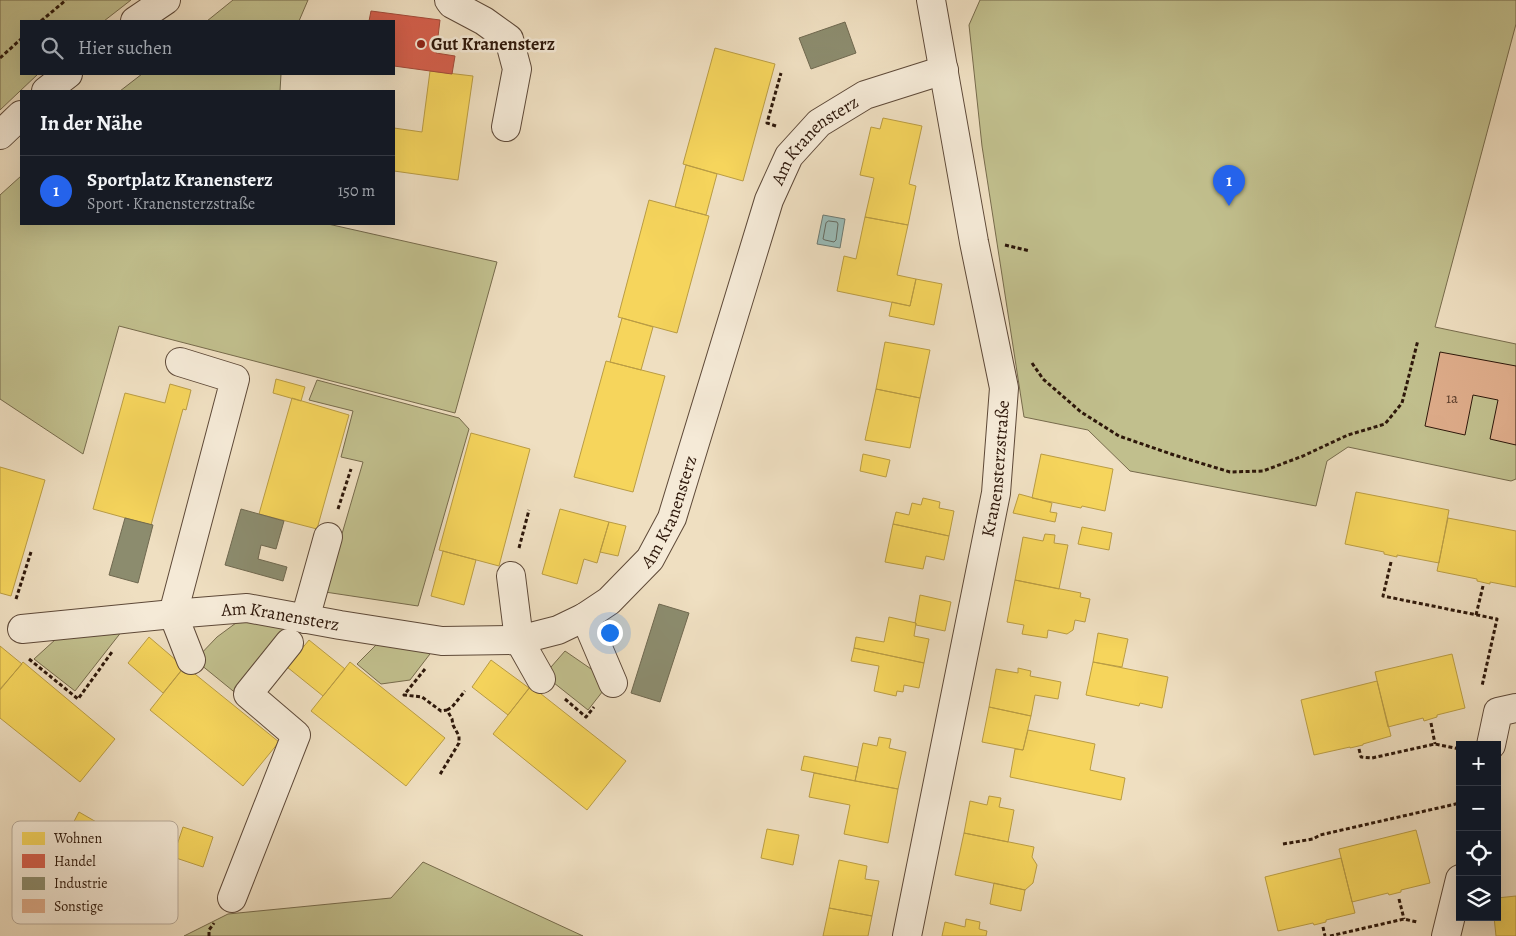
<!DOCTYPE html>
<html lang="de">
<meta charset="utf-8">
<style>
body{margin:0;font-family:Alegreya,serif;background:#20242c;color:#f1f3f6}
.controls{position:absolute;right:15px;bottom:15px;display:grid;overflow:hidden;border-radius:0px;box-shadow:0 5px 20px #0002}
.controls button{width:45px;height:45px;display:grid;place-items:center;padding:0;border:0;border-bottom:1px solid #363941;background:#171b24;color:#f1f3f6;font:25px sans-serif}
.you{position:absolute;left:609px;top:632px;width:18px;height:18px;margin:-12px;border:4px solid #fff;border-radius:50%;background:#1a73e8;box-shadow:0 0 0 8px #1a73e833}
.badge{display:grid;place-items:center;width:32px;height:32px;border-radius:50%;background:#2563eb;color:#fff;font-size:16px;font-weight:700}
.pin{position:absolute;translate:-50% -41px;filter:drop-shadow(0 1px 2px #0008)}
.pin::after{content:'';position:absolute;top:26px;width:18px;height:15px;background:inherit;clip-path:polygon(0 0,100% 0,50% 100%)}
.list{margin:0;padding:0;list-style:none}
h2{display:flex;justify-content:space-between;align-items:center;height:65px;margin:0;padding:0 20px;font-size:21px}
h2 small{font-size:16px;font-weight:400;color:#9ea1a6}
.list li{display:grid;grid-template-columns:32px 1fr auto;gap:15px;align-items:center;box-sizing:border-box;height:70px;padding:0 20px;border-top:1px solid #363941}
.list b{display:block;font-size:19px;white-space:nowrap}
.list p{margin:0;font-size:16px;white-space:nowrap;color:#9ea1a6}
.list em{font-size:16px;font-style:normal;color:#9ea1a6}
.icon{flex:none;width:28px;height:28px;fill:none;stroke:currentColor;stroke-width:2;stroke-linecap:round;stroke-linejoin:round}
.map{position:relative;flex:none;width:1516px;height:936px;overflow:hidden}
.search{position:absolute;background:#171b24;box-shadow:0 5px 20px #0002;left:20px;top:20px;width:375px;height:55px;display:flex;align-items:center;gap:12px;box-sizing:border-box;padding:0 18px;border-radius:0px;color:#9ea1a6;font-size:19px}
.panel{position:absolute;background:#171b24;box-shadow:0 5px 20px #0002;left:20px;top:90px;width:375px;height:135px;border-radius:0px}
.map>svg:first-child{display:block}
</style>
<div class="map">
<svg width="1516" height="936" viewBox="0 0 1516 936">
<rect width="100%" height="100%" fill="#efdfc1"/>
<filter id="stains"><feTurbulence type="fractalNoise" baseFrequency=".004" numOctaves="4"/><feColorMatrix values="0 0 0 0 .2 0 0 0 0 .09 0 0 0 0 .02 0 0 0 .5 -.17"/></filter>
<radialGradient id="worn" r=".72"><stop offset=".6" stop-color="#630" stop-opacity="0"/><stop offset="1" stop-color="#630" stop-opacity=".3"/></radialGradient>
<!-- green -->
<path fill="#c1bf8d" stroke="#776b4c" d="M0,0H131L104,21H21V74H38L0,110Z
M233,0H308L299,21H207Z
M980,0H1516V24L1435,327L1516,344V479L1511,481L1348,447L1327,461L1316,506L1130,471L1088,430L1024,417L982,146L969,25Z
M142,74H281L280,91H120Z
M21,176V224H328L497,262L455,413L119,326L83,454L0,399V195Z
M317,380L459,418L469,429L418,606L325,592L363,462L341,457L353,411L309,400Z
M240,620L292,628L238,695L195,660L217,637Z
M122,631L75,691L34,659L56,639Z
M380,641L433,650L410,680L381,684L357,664Z
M565,651L610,682L588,710L544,675Z
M423,862L583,936H184L228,914L391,898Z"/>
<!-- water -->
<path fill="#9abcb8" stroke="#6e7a72" d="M823,215L845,219L840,248L817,244Z"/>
<!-- homes -->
<path fill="#f6d55c" stroke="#ba9c43" d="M715,48L775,64L743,181L683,164Z
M430,71L473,76L458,180L394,171V128L422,132Z
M883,118L922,126L909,184L916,186L908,225L865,217L874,178L860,175L871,127L880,129Z
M686,165L717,174L706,215L675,207Z
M649,200L709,216L677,333L618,317Z
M865,217L908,225L897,275L916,279L910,306L837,291L844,256L856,259Z
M916,279L942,284L934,325L889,316L892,302L910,306Z
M622,318L653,327L641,370L610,362Z
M885,342L930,350L920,398L876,389Z
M606,361L665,376L633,492L574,477Z
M276,379L305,387L301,401L273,393Z
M170,384L191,390L186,410L183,409L151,525L93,509L125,393L165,403Z
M876,389L920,398L910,448L865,440Z
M292,398L349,415L317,529L259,514Z
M471,433L530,449L499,566L439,550Z
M863,454L890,460L886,477L860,471Z
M1041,454L1113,469L1105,511L1082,506L1081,508L1032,498Z
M0,467L45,480L11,596L0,593Z
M1356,492L1449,510L1439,563L1397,555V557L1384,554V552L1345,544Z
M1019,494L1052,503L1050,512L1057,513L1055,522L1013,513Z
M923,498L940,502L939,508L954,511L949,536L893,524L896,512L909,515L912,503L921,505Z
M560,509L609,522L597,563L584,559L577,584L542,574Z
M1448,518L1516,531V587L1490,582V584L1477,581V579L1437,571Z
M609,522L626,526L618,556L600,552Z
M893,524L949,536L944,560L926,556L923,569L885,562Z
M1082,527L1112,533L1109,550L1078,544Z
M1045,534L1055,535L1054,543L1068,545L1059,589L1015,580L1023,537L1043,541Z
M443,551L476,560L464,605L431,596Z
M1015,580L1081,593L1080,597L1090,599L1085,622L1075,620L1073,630L1067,634L1048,630L1047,638L1022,634L1024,625L1007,622Z
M920,595L951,602L945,631L916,625V623H915Z
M889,617L916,623L914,636L929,639L924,663L854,648L856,637L884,642Z
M1098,633L1128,639L1122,667L1093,662Z
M149,637L184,667L163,693L128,663Z
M309,640L345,669L323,696L287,667Z
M0,646L22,664L0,689Z
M854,648L924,663L919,688L904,685L903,692L897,691L896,696L874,691L879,666L851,661Z
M1452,654L1465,708L1437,715V717L1424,721L1423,718L1388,727L1375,672Z
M491,660L529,688L508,715L472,687Z
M23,662L115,739L80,782L0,718V690Z
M350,662L445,738L406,786L311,711Z
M1093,662L1168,677L1162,708L1140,703L1139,706L1086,695Z
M185,666L279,742L243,786L150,710Z
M1018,668L1031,671L1030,676L1061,682L1058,699L1035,695L1031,716L989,707L996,669L1018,673Z
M1377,681L1391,736L1363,744V745L1350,748V747L1314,755L1301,700Z
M531,686L626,761L587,810L493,734Z
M989,707L1031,716L1023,750L982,742Z
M1028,730L1095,744L1090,770L1125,778L1121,800L1010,777L1015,749L1023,750Z
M879,737L891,739L889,748L906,752L898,789L855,781L863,743L877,746Z
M804,756L858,767L855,781L801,770Z
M814,773L898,789L888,843L844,834L850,805L809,797Z
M989,796L1001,798L999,807L1014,810L1008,842L964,833L970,801L987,805Z
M79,812L98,823L89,840L70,829Z
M183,827L213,837L203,867L173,857Z
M767,829L799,835L793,865L761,858Z
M1416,830L1430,883L1401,890V892L1389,895L1388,893L1352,902L1339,849Z
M964,833L1034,847L1032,857L1037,865L1033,883L1025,890L955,875Z
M1341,858L1355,913L1326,920V922L1314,925L1313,923L1278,931L1265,877Z
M839,860L867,866L865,879L879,881L872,916L829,908Z
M994,883L1025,890L1021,911L990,904Z
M1516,896V936H1496L1494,917H1497V898Z
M829,908L872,916L868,936H823Z
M966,919L980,922L979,929L987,931L986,936H942L945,922L965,927Z"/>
<!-- shops -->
<path fill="#d6604d" stroke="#a34a39" d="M371,11L440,20L436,53L455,56L452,74L394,66V21H369Z"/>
<!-- industry -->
<path fill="#8c8c6e" stroke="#706950" d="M845,22L856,53L811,69L799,38Z
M241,509L284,521L276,549L261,545L258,559L287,567L283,581L225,565Z
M125,518L153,525L138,583L109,575Z
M659,604L689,613L660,702L631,693Z"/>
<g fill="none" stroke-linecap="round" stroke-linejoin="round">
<!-- shore -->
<path stroke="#646a61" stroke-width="1" d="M829,221L837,222L838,224L836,240L834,242L825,240L823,239L826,223Z"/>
</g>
<!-- building -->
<path fill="#deac8a" stroke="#2d170a" d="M1440,352L1516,366V445L1490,439L1498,400L1473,395L1465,435L1425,426Z"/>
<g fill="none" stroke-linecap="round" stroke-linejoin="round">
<!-- minor casing -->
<g stroke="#5e4938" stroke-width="30">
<g id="minor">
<path d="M449,0L452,4L484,21L509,39L517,69L506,127"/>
<path d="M135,21L166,0"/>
<path d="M46,91L68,74"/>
<path d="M0,135L21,115"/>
<path d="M180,362L235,379L173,614L191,660"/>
<path d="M511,576L519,640L541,679"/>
<path d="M585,617L613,683"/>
<path d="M305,619L328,537"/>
<path id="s1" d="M22,629L173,614L247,608L340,625L442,641L519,640L558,630L585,617L609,601L650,559L672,518L769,200L789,156L819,123L865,95L944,70"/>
<path d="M1491,745L1498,712L1516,708"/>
<path d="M232,898L296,735L248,694L289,643"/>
<path id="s2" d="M907,936L996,493L1004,388L974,242L931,0"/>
<path d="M1446,936L1460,879"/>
</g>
</g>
<!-- path -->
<path stroke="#2d170a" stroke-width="3" stroke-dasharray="4 2.5" stroke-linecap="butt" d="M41,21L66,0
M0,58L21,39
M776,126L767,123L781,73
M1005,245L1030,251
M1032,363L1043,379L1081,412L1119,436L1174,455L1230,472L1263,471L1303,456L1348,435L1385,424L1402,403L1418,340
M338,509L351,469
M519,548L529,510
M1391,562L1383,596L1497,619L1482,686
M16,599L31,552
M1476,615L1483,586
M29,659L78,699L112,652
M425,669L404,695L422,697L441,711L447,710L452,719L453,725L459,736V743L439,776
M565,699L586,717L594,707
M447,710L452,707L465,691
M1431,723L1435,744
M1359,749L1361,757L1372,758L1435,744L1460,749
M1283,844L1313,839L1320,835L1460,803
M1399,899L1404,919
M1323,927L1325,936
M209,936V930L214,923
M1330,936L1404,919L1417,922"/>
<!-- minor -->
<use href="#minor" stroke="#f5ead7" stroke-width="28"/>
</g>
<!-- markers -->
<circle fill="#8f2418" stroke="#f5ead7" stroke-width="2" cx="421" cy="44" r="5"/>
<g text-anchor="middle" stroke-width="5" stroke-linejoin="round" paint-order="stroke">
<!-- number labels -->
<g font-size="15" fill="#593c2a">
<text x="1452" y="403">1a</text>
</g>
<!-- poi labels -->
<g font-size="18" font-weight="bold" fill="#2d170a" stroke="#f5ead7" text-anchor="start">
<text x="431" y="50">Gut Kranensterz</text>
</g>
<!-- street labels -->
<g font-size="18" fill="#2d170a" stroke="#f5ead7">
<text dy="6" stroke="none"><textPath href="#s1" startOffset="1115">Am Kranensterz</textPath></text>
<text dy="6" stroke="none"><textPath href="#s2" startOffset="476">Kranensterzstraße</textPath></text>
<text dy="6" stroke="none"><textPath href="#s1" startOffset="710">Am Kranensterz</textPath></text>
<text dy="6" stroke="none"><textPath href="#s1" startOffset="260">Am Kranensterz</textPath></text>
</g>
</g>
<!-- legend -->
<rect x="12" y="821" width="166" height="103" rx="8" fill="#f5ead7" stroke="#b9ab9a" stroke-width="1"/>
<rect x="22" y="832" width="23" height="13" fill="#f6d55c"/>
<rect x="22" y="854" width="23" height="14" fill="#d6604d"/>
<rect x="22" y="877" width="23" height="13" fill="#8c8c6e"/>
<rect x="22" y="899" width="23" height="14" fill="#deac8a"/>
<g font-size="14" fill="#2d170a">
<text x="54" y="843">Wohnen</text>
<text x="54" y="866">Handel</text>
<text x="54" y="888">Industrie</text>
<text x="54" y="911">Sonstige</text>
</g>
<rect width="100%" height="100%" filter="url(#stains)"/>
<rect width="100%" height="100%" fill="url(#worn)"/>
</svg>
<div class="controls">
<button>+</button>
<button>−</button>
<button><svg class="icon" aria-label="locate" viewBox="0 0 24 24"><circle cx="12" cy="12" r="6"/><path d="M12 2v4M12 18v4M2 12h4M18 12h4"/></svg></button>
<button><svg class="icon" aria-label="layers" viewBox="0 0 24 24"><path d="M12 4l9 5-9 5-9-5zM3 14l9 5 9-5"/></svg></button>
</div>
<div class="you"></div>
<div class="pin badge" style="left:1229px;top:206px">1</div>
<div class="search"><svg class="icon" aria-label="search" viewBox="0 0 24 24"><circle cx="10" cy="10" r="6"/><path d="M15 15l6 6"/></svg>Hier suchen</div>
<section class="panel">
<h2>In der Nähe<small></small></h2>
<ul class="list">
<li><span class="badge">1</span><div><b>Sportplatz Kranensterz</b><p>Sport · Kranensterzstraße</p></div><em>150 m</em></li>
</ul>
</section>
</div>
